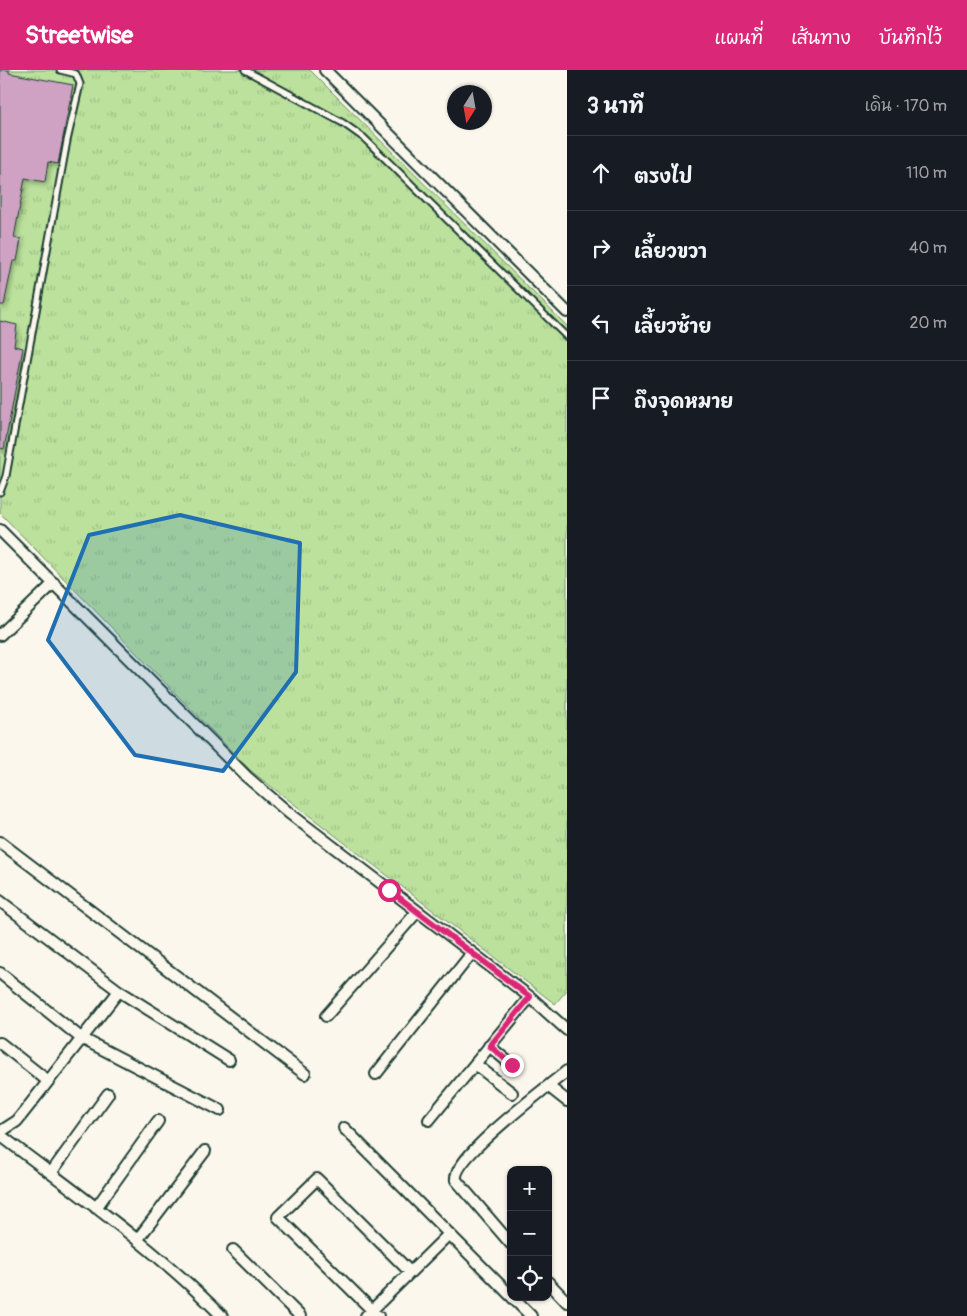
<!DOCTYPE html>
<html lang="th">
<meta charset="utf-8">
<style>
body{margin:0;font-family:Pangolin,"Playpen Sans Thai",sans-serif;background:#242831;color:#f1f3f6}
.controls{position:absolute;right:15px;bottom:15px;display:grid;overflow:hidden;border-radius:10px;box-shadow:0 1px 4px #0004}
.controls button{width:45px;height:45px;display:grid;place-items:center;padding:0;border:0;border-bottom:1px solid #363941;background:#171b24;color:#f1f3f6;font:25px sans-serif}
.compass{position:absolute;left:447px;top:15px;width:45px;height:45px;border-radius:50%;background:#171b24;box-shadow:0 1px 4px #0004;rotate:191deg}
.stop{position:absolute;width:15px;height:15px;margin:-11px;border:4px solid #db2777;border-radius:50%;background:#fff}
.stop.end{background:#db2777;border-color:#fff;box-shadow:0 1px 5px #0008}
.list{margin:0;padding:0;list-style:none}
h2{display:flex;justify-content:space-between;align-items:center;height:65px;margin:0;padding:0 20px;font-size:21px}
h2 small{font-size:16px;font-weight:400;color:#9ea1a6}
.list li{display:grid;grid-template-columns:32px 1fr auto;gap:15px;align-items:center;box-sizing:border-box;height:75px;padding:0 20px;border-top:1px solid #363941}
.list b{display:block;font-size:19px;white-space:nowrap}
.list em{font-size:16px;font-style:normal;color:#9ea1a6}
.icon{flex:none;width:28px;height:28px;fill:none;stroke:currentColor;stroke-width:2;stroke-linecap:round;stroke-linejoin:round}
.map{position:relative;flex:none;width:567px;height:1246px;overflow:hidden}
header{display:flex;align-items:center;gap:30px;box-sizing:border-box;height:70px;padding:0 25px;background:#db2777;color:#fff}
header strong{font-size:24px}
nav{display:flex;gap:28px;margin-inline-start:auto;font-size:18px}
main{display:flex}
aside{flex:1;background:#171b24}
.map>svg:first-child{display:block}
</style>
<header>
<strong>Streetwise</strong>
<nav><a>แผนที่</a><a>เส้นทาง</a><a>บันทึกไว้</a></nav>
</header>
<main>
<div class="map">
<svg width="567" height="1246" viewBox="0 0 567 1246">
<defs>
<pattern id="grass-tufts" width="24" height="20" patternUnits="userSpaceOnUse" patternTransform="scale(1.25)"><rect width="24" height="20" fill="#bbe19c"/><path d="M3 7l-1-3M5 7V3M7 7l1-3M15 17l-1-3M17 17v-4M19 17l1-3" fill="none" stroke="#a0c287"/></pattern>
<filter id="shadow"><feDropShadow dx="2" dy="3.5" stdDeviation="2.5" flood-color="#0004"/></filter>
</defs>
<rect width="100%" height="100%" fill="#fbf7ec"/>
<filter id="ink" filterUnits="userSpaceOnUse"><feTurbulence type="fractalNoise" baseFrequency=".02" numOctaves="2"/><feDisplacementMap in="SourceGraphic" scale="10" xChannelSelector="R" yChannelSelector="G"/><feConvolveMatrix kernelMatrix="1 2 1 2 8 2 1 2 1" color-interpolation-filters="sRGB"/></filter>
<g filter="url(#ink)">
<!-- grass -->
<path fill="url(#grass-tufts)" stroke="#6d8f68" d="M0,0H310L567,256V920L555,934L251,701L0,443Z"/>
<!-- building -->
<path fill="#cfa2c4" stroke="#1f3d34" filter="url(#shadow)" d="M0,0H9V3L73,15L58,94L48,92L45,112L25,108L14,168L21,169L17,191H13L4,235H0Z
M0,251L17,255L14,276L23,278L4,379L0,378Z"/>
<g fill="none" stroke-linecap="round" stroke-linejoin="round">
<!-- lane casing -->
<g stroke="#1f3d34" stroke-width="9">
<path id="lane" d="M245,0L343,53L364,68L567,267
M0,422L6,406L67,71L80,14L76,4L60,0"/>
</g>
<!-- street casing -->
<g stroke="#1f3d34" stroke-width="14">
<path id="street" d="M325,0L567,242
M0,460L247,707L289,743L530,927L567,960
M0,565L54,513
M0,772L305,1004
M0,831L119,921L229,990
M0,903L81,968L220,1040
M326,946L417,842
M0,973L48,1011
M489,976L512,995
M475,994L512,1023
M376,1004L472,883
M548,1016L567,1031
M429,1050L530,927
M344,1058L511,1226
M3,1060L17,1051L119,921
M4,1068C79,1125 156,1179 222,1246
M51,1103L108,1024
M96,1138L158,1051
M138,1169L205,1081
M511,1174L456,1110C452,1088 547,1017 567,1001
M233,1180L300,1246
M548,1212L567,1232
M512,1227L531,1246
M366,1246L449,1164
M378,1246L278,1147L317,1109L410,1202"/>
</g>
<!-- lane -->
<use href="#lane" stroke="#fbf7ec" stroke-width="5"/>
<!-- street -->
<use href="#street" stroke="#fbf7ec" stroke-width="10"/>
</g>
</g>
<g fill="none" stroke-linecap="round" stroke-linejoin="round" filter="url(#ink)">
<!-- route -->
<path stroke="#db2777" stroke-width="6" d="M389,820L530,927L490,976L512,995"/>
</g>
<!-- marked area -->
<path fill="#1f6fb2" fill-opacity="0.2" stroke="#1f6fb2" stroke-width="4" stroke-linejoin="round" d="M180,445L300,473L296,602L223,701L135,685L48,570L89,465Z"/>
</svg>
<div class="controls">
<button>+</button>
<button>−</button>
<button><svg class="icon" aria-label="locate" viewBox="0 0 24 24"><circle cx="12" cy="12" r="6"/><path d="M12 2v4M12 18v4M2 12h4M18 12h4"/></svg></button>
</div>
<svg class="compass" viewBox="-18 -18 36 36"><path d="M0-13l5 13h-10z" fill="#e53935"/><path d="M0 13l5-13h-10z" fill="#9ea1a6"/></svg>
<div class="stop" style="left:389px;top:820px"></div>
<div class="stop end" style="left:512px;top:995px"></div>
</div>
<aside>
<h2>3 นาที<small>เดิน · 170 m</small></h2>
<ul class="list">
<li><svg class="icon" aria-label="ahead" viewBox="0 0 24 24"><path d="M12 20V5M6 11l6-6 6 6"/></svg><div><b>ตรงไป</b></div><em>110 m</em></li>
<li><svg class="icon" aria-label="right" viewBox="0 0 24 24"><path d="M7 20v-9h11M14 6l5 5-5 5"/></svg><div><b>เลี้ยวขวา</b></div><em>40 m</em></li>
<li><svg class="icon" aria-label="left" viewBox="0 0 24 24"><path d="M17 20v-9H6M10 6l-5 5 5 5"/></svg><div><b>เลี้ยวซ้าย</b></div><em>20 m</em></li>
<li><svg class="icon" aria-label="arrive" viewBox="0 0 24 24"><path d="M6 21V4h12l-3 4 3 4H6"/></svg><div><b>ถึงจุดหมาย</b></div></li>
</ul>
</aside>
</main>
